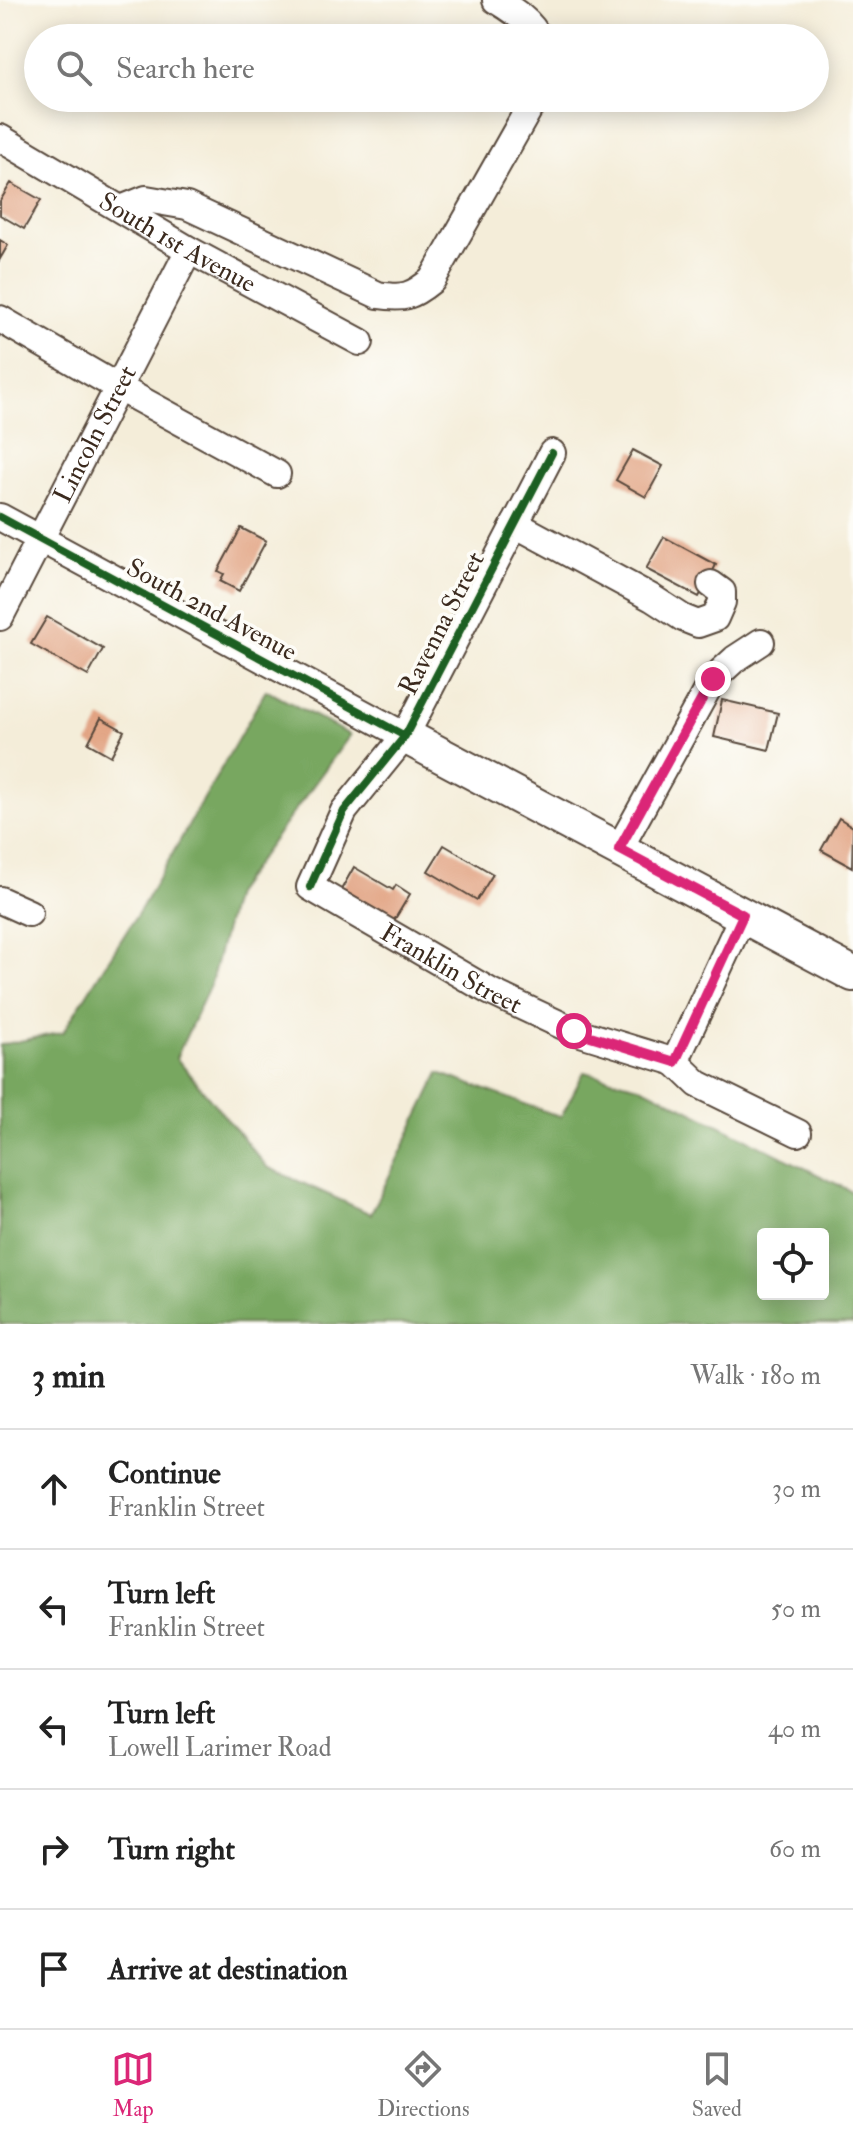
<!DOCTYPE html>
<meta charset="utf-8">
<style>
body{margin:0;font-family:"IM FELL Double Pica",serif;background:#f2f2f2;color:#222}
.controls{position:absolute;right:24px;bottom:24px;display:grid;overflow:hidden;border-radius:8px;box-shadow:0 4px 20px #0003}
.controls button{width:72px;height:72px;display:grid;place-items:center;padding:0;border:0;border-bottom:2px solid #e0e0e0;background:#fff;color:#222;font:40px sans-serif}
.stop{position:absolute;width:24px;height:24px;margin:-18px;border:6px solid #db2777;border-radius:50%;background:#fff}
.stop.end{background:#db2777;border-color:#fff;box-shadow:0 2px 8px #0008}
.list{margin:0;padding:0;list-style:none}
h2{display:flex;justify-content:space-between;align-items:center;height:104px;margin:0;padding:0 32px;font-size:34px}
h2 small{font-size:26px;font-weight:400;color:#767676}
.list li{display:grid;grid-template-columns:52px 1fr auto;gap:24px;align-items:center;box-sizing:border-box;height:120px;padding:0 32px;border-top:2px solid #e0e0e0}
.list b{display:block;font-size:30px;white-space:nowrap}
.list p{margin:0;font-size:26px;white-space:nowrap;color:#767676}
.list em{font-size:26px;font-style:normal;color:#767676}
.icon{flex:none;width:44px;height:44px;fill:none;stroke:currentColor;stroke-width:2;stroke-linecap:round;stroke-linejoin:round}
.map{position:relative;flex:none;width:853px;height:1324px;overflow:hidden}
.search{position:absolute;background:#fff;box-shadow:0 4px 20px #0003;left:24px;right:24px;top:24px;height:88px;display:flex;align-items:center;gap:20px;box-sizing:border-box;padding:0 28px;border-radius:44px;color:#767676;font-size:30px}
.sheet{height:704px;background:#fff}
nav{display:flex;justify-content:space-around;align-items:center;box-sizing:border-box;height:112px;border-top:2px solid #e0e0e0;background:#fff;font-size:22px;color:#767676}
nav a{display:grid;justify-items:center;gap:4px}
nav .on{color:#db2777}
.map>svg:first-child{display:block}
</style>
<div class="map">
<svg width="853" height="1324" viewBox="0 0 853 1324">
<rect width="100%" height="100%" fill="#fdfcf7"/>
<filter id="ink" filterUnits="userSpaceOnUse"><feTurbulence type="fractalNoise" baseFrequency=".0125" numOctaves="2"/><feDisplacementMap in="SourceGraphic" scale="16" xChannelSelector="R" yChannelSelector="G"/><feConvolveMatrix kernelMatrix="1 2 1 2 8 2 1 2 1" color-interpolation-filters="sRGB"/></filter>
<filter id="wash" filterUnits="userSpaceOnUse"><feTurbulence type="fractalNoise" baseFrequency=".006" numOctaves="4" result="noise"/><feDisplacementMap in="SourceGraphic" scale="32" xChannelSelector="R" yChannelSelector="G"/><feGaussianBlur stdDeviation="1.8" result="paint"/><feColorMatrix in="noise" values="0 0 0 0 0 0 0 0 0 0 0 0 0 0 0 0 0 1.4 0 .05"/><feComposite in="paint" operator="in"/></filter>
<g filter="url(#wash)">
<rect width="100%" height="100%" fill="#f4edd9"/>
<!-- forest -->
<path fill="#78a761" stroke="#5a6840" stroke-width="2" fill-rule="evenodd" d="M266,690L350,735L234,894L211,983L176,1058L267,1167L371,1214L439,1073L561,1117L584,1072L643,1087L853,1192V1324H0V1045L63,1032L142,907ZM763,1234H823V1294H763Z"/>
<g id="blocks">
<!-- building -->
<path fill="#e1a180" d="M11,183L41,200L24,229L0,215V201Z
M0,240L8,245L0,259Z
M633,450L663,466L646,497L616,480Z
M241,528L266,541L239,591L220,581L224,574L218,571Z
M664,537L716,565L699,597L646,569Z
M47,617L103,649L88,676L31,644Z
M722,700L778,713L769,750L714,737Z
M101,718L124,731L111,756L88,743Z
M839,818L853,827L852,867L821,850Z
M444,845L493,874L477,900L428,871Z
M354,867L393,890L396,885L410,894L393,922L341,890Z"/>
</g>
</g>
<g filter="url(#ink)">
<use href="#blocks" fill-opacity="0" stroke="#57473a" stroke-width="2"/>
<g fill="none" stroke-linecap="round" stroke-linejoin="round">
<!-- minor casing -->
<g stroke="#57473a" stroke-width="30">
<g id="minor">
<path d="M496,0C511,9 532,22 538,38"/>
<path id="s1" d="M0,138L189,250L360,342"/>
<path d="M121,209L146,199L187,206L378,295C404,299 411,297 432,280L535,98"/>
<path d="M0,319L119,388L277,474"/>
<path id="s2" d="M552,453L405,736L344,811L310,887L491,992L574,1031L675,1062L743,915"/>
<path d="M0,517L405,736"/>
<path d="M515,524L652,598L683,618L698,624L715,618L722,602V592L711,584"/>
<path id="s3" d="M0,617L189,250"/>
<path d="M619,849L713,679L735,659L761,642"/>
<path d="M0,900L29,913"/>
<path d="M675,1062L698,1084L798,1133"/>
</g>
</g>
<!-- major casing -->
<g stroke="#57473a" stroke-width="38">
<path id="major" d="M405,736L853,974"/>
</g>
<!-- minor -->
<use href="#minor" stroke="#fff" stroke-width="26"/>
<!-- major -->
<use href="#major" stroke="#fff" stroke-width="34"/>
<!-- cycleway casing -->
<g stroke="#fdfcf7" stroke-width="13">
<path id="cycleway" d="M0,517L405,736
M310,887L344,811L405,736L552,453"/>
</g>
<!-- cycleway -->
<use href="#cycleway" stroke="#1b5e20" stroke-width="8"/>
</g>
</g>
<g fill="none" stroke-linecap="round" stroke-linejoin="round" filter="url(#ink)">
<!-- route -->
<path stroke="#db2777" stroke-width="10" d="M574,1031L675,1062L743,915L619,849L713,679"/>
</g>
<g text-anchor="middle" stroke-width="7" stroke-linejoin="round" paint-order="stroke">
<!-- street labels -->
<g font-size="26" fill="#3b2a1e" stroke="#fdfcf7">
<text dy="9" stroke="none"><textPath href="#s1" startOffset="206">South 1st Avenue</textPath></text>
<text dy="9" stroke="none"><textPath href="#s3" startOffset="206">Lincoln Street</textPath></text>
<text transform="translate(212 609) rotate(28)" y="9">South 2nd Avenue</text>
<text transform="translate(441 623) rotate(-63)" y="9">Ravenna Street</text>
<text dy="9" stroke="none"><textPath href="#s2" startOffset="662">Franklin Street</textPath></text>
</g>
</g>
</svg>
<div class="controls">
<button><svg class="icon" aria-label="locate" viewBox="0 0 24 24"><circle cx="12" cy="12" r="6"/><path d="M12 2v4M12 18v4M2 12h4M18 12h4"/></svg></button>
</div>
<div class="stop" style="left:574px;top:1031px"></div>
<div class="stop end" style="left:713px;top:679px"></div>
<div class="search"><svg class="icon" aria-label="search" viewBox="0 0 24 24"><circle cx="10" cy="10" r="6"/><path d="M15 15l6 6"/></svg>Search here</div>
</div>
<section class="sheet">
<h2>3 min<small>Walk · 180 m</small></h2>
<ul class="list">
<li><svg class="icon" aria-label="ahead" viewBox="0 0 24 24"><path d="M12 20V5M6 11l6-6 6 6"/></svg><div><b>Continue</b><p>Franklin Street</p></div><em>30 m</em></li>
<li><svg class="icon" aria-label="left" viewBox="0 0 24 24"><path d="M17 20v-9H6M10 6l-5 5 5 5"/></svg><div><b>Turn left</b><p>Franklin Street</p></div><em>50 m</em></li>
<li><svg class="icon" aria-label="left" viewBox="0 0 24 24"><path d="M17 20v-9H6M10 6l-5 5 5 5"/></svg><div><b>Turn left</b><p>Lowell Larimer Road</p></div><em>40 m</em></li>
<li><svg class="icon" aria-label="right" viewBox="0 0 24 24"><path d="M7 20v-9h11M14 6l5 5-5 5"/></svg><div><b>Turn right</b></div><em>60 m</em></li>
<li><svg class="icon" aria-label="arrive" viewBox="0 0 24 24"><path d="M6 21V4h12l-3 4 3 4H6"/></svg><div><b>Arrive at destination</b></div></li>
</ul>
</section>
<nav>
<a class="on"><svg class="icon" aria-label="map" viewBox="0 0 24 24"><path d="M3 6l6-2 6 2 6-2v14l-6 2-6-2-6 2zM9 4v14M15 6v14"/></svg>Map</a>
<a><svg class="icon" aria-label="directions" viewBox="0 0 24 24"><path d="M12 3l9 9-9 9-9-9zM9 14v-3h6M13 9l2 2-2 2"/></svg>Directions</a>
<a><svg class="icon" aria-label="saved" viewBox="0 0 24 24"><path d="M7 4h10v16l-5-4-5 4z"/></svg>Saved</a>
</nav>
